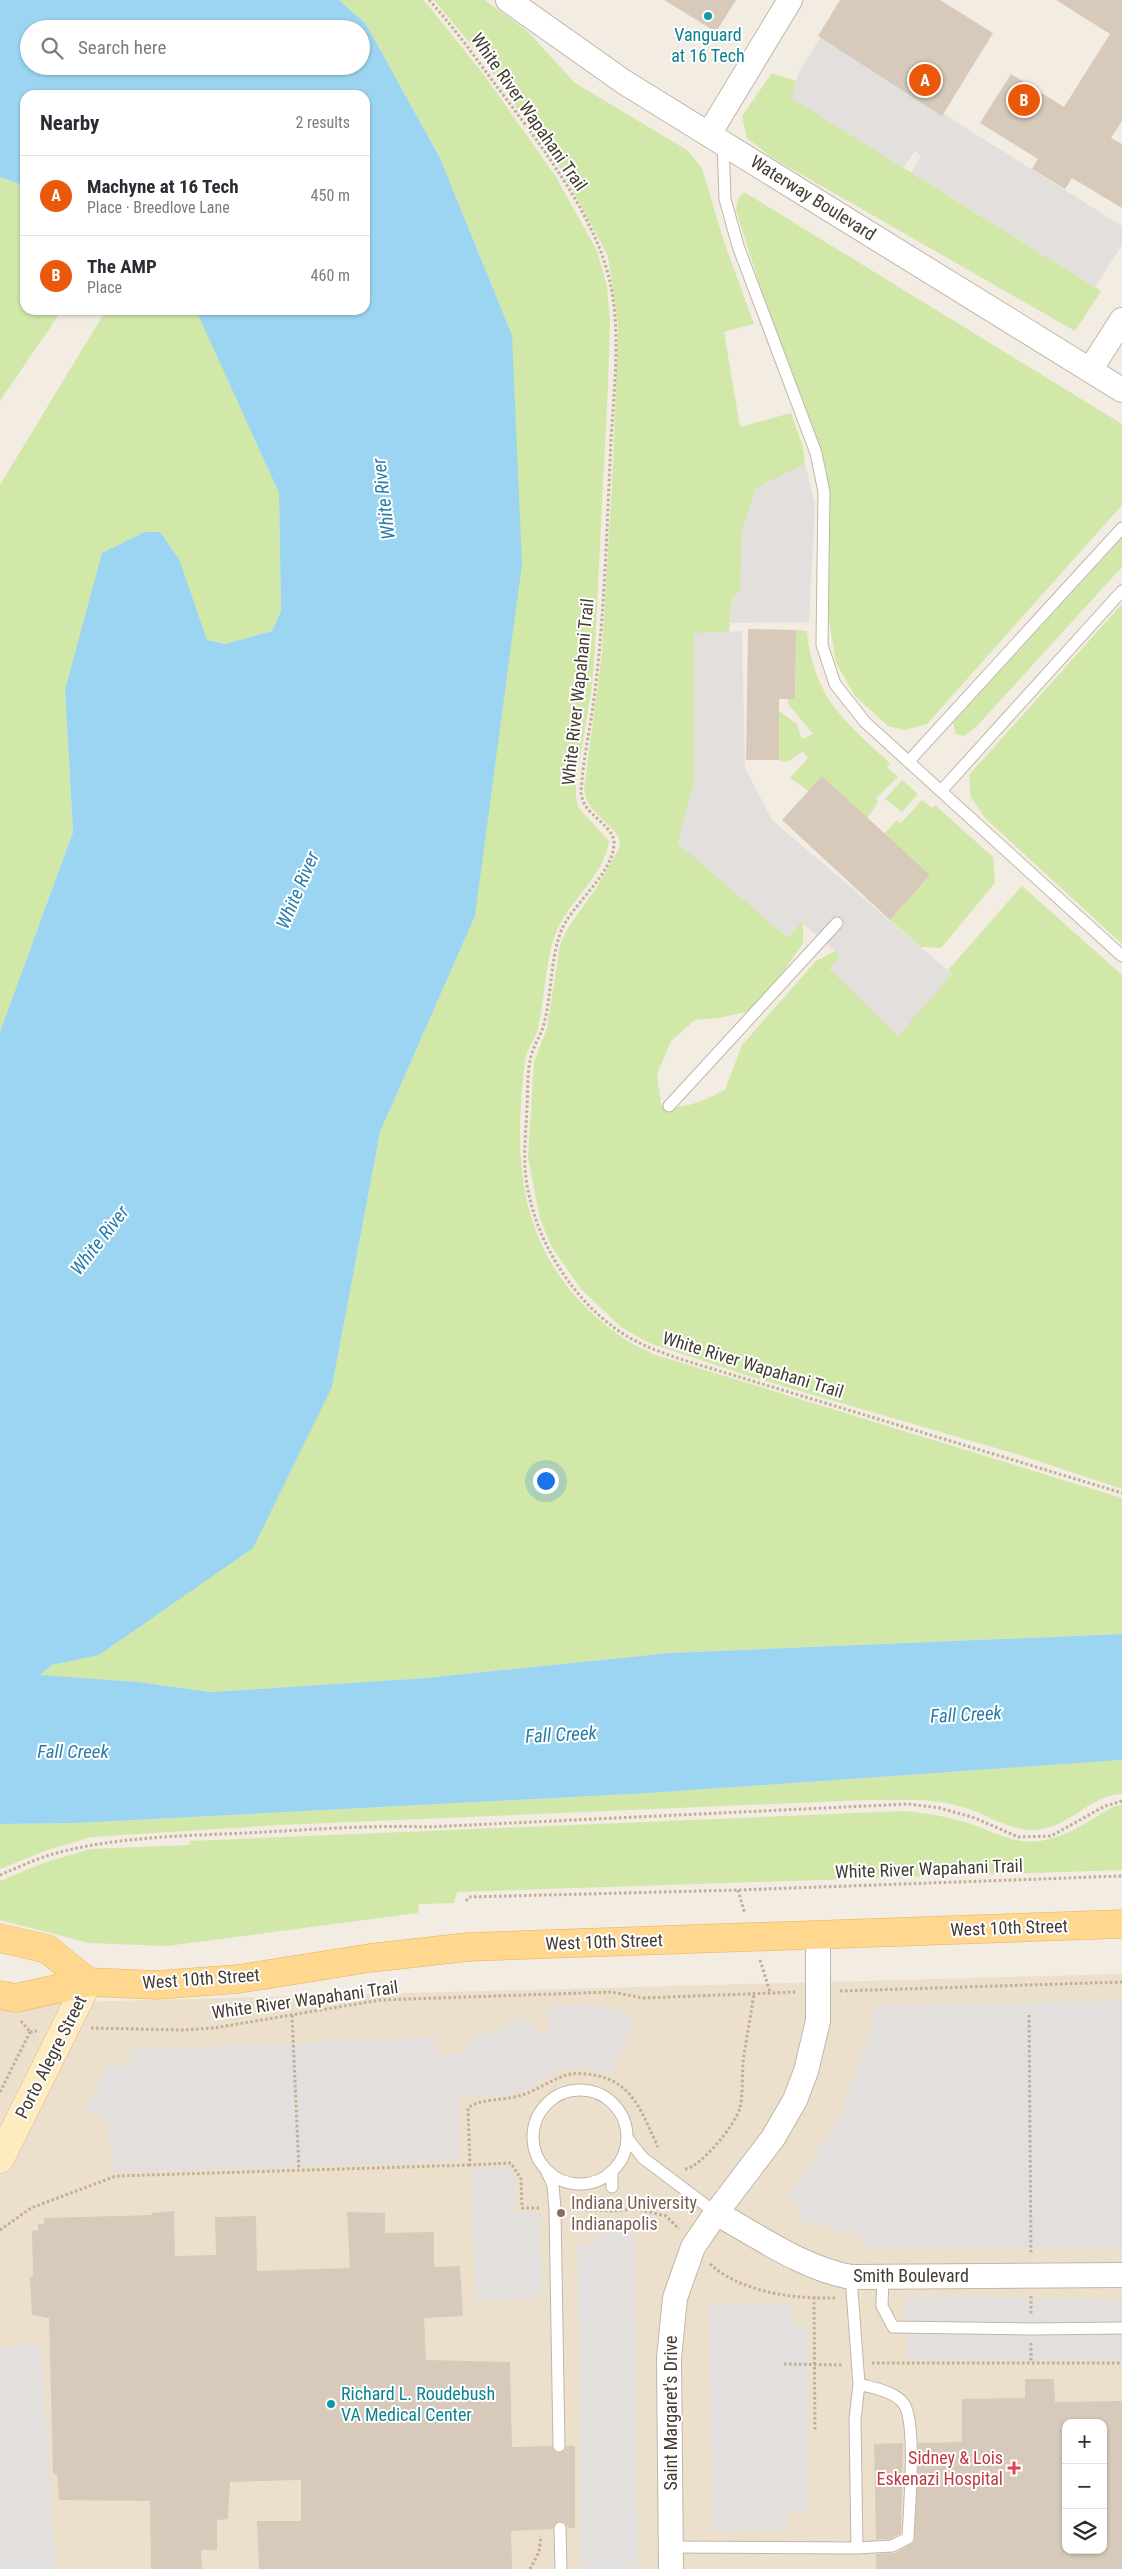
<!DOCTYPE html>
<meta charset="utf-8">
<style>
body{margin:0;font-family:"Roboto Condensed",sans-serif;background:#f2f2f3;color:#2b2b33}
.controls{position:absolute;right:15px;bottom:15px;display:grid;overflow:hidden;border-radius:10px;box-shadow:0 1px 4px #0004}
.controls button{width:45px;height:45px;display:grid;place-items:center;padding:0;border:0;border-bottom:1px solid #e1e1e2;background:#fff;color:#2b2b33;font:25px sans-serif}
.you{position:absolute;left:545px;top:1480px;width:18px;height:18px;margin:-12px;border:4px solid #fff;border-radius:50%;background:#1a73e8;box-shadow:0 0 0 8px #1a73e833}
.badge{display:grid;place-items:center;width:32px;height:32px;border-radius:50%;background:#ea580c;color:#fff;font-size:16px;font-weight:700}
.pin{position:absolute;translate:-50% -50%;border:2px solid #fff;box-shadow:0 1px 5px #0006}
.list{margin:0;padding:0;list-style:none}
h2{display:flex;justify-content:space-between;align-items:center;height:65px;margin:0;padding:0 20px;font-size:21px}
h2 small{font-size:16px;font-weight:400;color:#7c7c81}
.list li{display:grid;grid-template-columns:32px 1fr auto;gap:15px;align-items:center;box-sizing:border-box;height:80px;padding:0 20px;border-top:1px solid #e1e1e2}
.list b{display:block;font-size:19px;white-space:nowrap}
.list p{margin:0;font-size:16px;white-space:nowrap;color:#7c7c81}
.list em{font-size:16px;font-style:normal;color:#7c7c81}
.icon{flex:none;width:28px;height:28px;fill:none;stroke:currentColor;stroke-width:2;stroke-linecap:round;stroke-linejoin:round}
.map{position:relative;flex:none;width:1122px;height:2569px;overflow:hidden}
.search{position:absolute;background:#fff;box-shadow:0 1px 4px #0004;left:20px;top:20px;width:350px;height:55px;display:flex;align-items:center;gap:12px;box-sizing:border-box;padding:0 18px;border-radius:28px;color:#7c7c81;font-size:19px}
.panel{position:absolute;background:#fff;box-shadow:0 1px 4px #0004;left:20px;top:90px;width:350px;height:225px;border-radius:15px}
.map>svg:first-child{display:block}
</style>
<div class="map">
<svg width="1122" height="2569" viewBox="0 0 1122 2569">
<rect width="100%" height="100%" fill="#f2ece3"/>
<!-- education -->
<path fill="#ece0cc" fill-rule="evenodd" d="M1122,1974V2569H0V2004ZM1066,2423H1103V2550H1066Z"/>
<!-- green -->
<path fill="#d1e8a9" d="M339,0H423L428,5L484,75L556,177L597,251L607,286L610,322L608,386L595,646L592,686L576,783V797L578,807L609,841C604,877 567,902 555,935C545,964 545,998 538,1028C536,1039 527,1048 525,1060C511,1172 521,1265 620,1336C629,1343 642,1348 653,1354L1122,1498V1634L669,1653L426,1678L211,1692L138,1682L39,1676L52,1665L99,1655L332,1387L380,1132L475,916L512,335L440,158L366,24Z
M434,0H485L527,31L575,83L687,150L702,168L724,242L754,324L724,332L740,427L791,413L803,447L805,464L756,488L742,532L740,592L732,599L729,632L694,634V782L678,843L788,938L801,922L803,924V943L767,996L746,1012L719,1018L695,1020L671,1041L657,1074L661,1105C686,1111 703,1100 725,1090L742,1045L816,961L835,951L840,956L830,969L951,973L948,970L1022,886L1122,975V1489L1020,1455L752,1377L649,1343L621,1327L581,1289L551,1246L540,1219L528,1157L534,1062L547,1028L560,945L569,926L595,890L620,847L619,839L615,832L592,809L586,799L584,789L602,653L613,466L618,326L610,268L607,254L562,171L479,54Z
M772,73L796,81L792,98L1101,291L1075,331L771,157L747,138L742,116Z
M0,177L25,186V310H62L0,401Z
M744,192L1122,424V505L927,724L905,730L888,726L855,696L836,663L829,620L827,471L818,441L765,302L736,210L738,199Z
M106,310L197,311L279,493L281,611L272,631L225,644L207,640L196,612L65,690L73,832L0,1032V485Z
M1122,538V567L977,726L964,736L956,734L953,723Z
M1122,604V944L985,818L971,797L969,775Z
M796,630L807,631C814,698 844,721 890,763L887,767L898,777L876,798L878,802L867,818L822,776L809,791L790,778L808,758L803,751L787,762L779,760V711L797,724L802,739L813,734L789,705L787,699H795Z
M902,780L918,794L902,812L885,799Z
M922,800L932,808L935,805L993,857L995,883L941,948L921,947L890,920L930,875L884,834L897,820L901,823Z
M1122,1760V1794C1089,1795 1067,1831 1031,1830C1007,1829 990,1816 969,1809C936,1797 900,1800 866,1800L280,1825L91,1837L45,1851L0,1869V1824L77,1823L650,1793Z
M1122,1805V1870L457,1892L454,1903L419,1904L418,1913L167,1946L89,1943L0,1920V1881L43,1863L91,1849L189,1845L190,1841L904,1811C925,1813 944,1816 965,1822C995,1831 1015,1848 1049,1839C1073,1834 1094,1817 1115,1806Z"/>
<!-- parking -->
<path fill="#e2dfdc" d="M821,37L1122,226V245L1095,287L911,172L921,156L915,151L903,168L791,98L799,72Z
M805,464L815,505L809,622L730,623L732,599L740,591L742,532L756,488Z
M742,631L745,768L772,820L952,974L898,1036L830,970L840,956L835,951L801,922L788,938L678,844L694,782V633Z
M1122,2001V2248L863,2249L860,2236L798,2219L800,2206L787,2199L842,2112L874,2019L875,2005Z
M580,2004L607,2007L636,2018L611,2074L582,2068L564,2069L518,2093L492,2097L459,2096V2161L114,2173L108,2123L85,2110L111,2062L133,2071L129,2050L435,2037L437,2055L466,2053L469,2036H482L527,2016L537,2034L550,2031L547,2008Z
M473,2169H515V2212L541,2213L542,2298L475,2302Z
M595,2233H635L638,2569H580L578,2244L596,2246Z
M905,2297L1122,2299V2360H907Z
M793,2303V2325H809V2510H790L787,2531H711L709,2305Z
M41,2345L56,2569H0V2347Z"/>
<!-- water -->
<path fill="#9cd5f2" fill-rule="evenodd" d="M0,0H339L366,24L440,158L512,335L522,564L475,916L380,1132L332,1387L253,1548L99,1655L52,1665L40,1675L138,1682L211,1692L426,1678L669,1653L1122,1634V1760L650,1793L77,1823L0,1824V1032L73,832L65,690L102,553L145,532H160L179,559L207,640L225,644L272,631L281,611L279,493L196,310H365V95H25V186L0,177ZM29,29H361V66H29Z"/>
<!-- building -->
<path fill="#d7cabb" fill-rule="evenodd" d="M664,0H736L716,32Z
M840,0H940L993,33L942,116L818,36Z
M1056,0H1122V121L1111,138L1122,144V208L1072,178L1065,189L1032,169L1038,159L980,123L1011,74L1064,107L1110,34Z
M748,629L796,630L795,699H779V760H746Z
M822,776L930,875L890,920L782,820Z
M174,2211L175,2256L216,2255L215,2217L256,2216L257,2271L350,2268L347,2212L385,2213V2233L434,2232V2267L460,2266L463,2316L424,2318L426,2360L510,2362L512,2447L552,2446L555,2452L560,2453L565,2450L566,2446H575V2528H568L564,2522L559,2521L554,2524L553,2529L511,2531L512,2569H259L257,2521H301V2480L230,2482L228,2519L217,2520V2550H201L202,2569H151L150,2501L59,2500L57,2475L53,2473L49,2318L32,2315L30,2277H33L32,2231L38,2230V2224H44V2218L152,2215V2213Z
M1025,2379H1054L1055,2402L1122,2401V2569H876V2554L895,2553L914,2542L918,2443L962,2442V2399L1025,2398ZM1066,2423H1103V2550H1066Z
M903,2443L901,2533L890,2539H876L874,2444Z"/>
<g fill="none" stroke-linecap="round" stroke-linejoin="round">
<!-- lane casing -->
<g stroke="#c0b6a8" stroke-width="13">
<path id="lane" d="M723,143L725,199L738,246L816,453L824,492L822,645L835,684L865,722L1122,956
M909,761L1122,528
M941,791L1122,591
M669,1106L837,923
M533 2137a47 47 0 1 1 94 0a47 47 0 1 1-94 0Z
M627,2138L643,2158L716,2213
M546,2170L553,2185L555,2209L559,2446
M612,2187V2171
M883,2276L882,2306L893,2327L1031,2329L1122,2328
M851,2277L859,2384C872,2388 895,2391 904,2404C917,2424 909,2510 908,2538L892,2546L857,2548
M560,2528L561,2569
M671,2547L857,2548L855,2419L859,2384"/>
</g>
<!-- street casing -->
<g stroke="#c0b6a8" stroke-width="26">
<path id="street" d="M508,0L624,82L1122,390
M709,134L790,0
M1090,370L1122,320
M716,2213C760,2237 802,2268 851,2277L1122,2275
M671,2569L669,2358L675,2298L693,2247L716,2213L773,2138L795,2100L806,2071L818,2021V1935"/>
</g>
<!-- secondary casing -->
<g stroke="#d4bd90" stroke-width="29">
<path id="secondary" d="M0,2159L88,1982"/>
</g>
<!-- primary casing -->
<g stroke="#e7b35c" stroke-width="29">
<path id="primary" d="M0,1938L47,1949L88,1982
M0,1995L16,1998L88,1982L157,1985L238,1979L370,1958L468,1947L1122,1924"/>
</g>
<!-- path -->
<path stroke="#c0ae96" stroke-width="3" stroke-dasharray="2.5 2.5" stroke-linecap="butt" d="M429,0C452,25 472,53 492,80C534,136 595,213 610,282C621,332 614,389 611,440C607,523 605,608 595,691C591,725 583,758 581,793C582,796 582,800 584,803C590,817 616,828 614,845C611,876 573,903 561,931C550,961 552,993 544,1024C541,1035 534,1045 531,1056C527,1072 528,1092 527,1108C526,1128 524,1148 525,1169C530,1230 566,1293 616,1329C644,1349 680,1359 713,1369L1122,1493
M0,1875C17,1868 35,1859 53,1854C121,1835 195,1836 265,1832C319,1829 374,1825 428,1827L908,1804L940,1808L975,1818L1018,1837L1051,1836L1105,1806L1122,1801
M738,1890L745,1914
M466,1901L469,1897L738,1890L1122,1876
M760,1960L770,1992
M840,1991L1122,1982
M292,2015L299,2170
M1029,2015L1031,2255
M21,2021L30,2032
M91,2028L184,2030L214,2028L380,2000L611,1992L644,1998L797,1992
M30,2032L37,2031
M0,2092L30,2032
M685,2169C701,2167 736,2124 740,2108C743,2093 742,2077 743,2062C746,2039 751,2016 754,1993
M539,2208H522L521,2179L511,2163L470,2165L468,2108C480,2098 504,2101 522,2095C538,2090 555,2077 571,2074C578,2073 587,2074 594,2075C634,2082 642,2114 658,2147
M570,2209L614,2211L637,2209L666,2216L679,2229
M0,2230L31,2208L116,2176L470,2165
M710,2264C742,2293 795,2299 836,2298
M1031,2296V2315
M814,2297L815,2431
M1031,2343V2363
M872,2363H1122
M784,2364L843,2365
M530,2569L539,2552L541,2536"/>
<!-- lane -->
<use href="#lane" stroke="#fff" stroke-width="11"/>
<!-- street -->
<use href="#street" stroke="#fff" stroke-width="24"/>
<!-- secondary -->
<use href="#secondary" stroke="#ffebc0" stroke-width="28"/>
<!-- primary -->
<use href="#primary" stroke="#ffd78f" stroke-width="28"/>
</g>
<!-- markers -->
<g fill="#0f9aa8" stroke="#fff" stroke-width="2">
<circle cx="708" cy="16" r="5"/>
<circle cx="331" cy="2404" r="5"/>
</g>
<circle fill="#8d6e63" stroke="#fff" stroke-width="2" cx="561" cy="2213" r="5"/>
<path fill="#e0444e" stroke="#fff" stroke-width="2" d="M1011.5 2460.5h5v5h5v5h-5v5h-5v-5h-5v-5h5z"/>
<g text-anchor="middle" stroke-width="4" stroke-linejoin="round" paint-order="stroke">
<!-- culture labels -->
<g font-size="18" fill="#0d838f" stroke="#fff">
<text x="708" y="41">Vanguard<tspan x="708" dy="21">at 16 Tech</tspan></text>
<text x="341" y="2400" text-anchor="start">Richard L. Roudebush<tspan x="341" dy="21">VA Medical Center</tspan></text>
</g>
<!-- street labels -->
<g font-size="18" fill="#443c33" stroke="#fff">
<text transform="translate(529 112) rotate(55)" y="6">White River Wapahani Trail</text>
<text transform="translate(813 198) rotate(32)" y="6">Waterway Boulevard</text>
<text transform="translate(578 692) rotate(-84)" y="6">White River Wapahani Trail</text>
<text transform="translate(753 1365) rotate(17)" y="6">White River Wapahani Trail</text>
<text transform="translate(929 1869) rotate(-2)" y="6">White River Wapahani Trail</text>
<text transform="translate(1009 1928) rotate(-2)" y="6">West 10th Street</text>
<text transform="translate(604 1942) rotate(-2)" y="6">West 10th Street</text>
<text transform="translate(201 1979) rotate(-4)" y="6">West 10th Street</text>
<text transform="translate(305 2000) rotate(-8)" y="6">White River Wapahani Trail</text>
<text transform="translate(51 2057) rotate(-63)" y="6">Porto Alegre Street</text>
<text x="911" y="2282">Smith Boulevard</text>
<text transform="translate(671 2413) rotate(-90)" y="6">Saint Margaret's Drive</text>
</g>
<!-- education labels -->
<g font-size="18" fill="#785e54" stroke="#fff" text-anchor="start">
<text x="571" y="2209">Indiana University<tspan x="571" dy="21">Indianapolis</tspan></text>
</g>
<!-- health labels -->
<g font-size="18" fill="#be3a42" stroke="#fff" text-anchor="end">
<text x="1003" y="2464">Sidney &amp; Lois<tspan x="1003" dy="21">Eskenazi Hospital</tspan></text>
</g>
<!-- water labels -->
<g font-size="19" font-style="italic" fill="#297daa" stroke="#fff">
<text transform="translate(383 499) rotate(-97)" y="7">White River</text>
<text transform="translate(297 890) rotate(-67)" y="7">White River</text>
<text transform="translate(99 1240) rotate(-52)" y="7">White River</text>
<text transform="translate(966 1714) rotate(-3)" y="7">Fall Creek</text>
<text transform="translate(561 1734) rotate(-3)" y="7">Fall Creek</text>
<text x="73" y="1758">Fall Creek</text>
</g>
</g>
</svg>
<div class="controls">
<button>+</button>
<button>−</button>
<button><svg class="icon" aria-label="layers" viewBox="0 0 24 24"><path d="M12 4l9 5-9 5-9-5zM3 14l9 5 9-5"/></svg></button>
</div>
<div class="you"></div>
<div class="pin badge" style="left:925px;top:80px">A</div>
<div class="pin badge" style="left:1024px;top:100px">B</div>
<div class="search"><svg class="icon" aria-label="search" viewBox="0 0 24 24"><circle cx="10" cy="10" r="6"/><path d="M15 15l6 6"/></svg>Search here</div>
<section class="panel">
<h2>Nearby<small>2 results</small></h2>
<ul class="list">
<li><span class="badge">A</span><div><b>Machyne at 16 Tech</b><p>Place · Breedlove Lane</p></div><em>450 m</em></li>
<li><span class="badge">B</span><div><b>The AMP</b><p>Place</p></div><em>460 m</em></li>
</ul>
</section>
</div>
